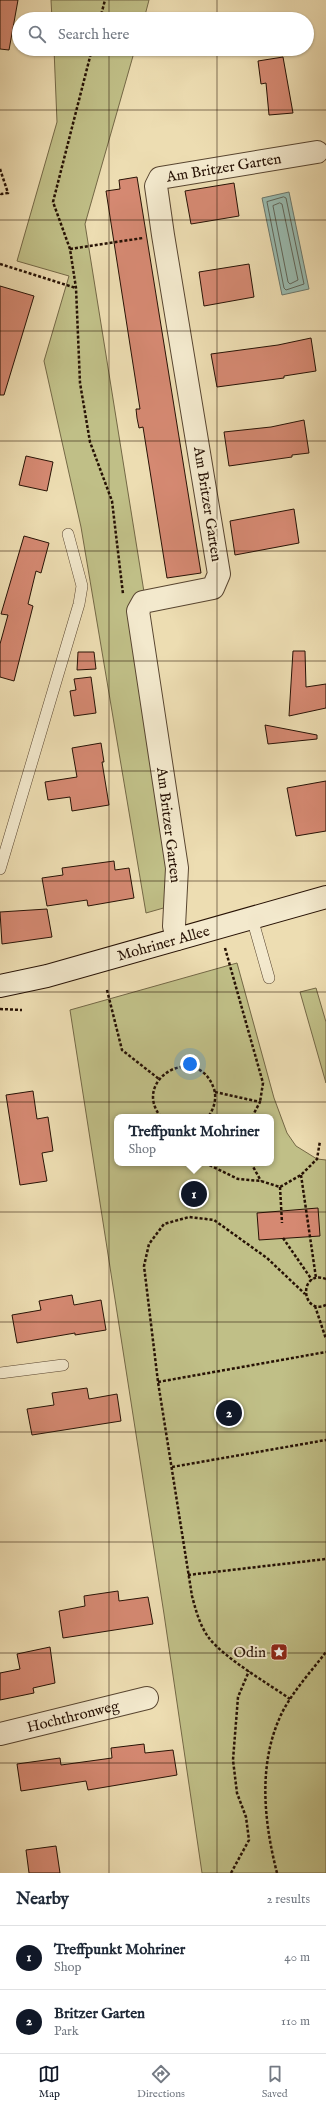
<!DOCTYPE html>
<style>
body{margin:0;font-family:"IM FELL English",serif;background:#f6f6f7;color:#1f2937}
.you{position:absolute;left:190px;top:1064px;width:14px;height:14px;margin:-10px;border:3px solid #fff;border-radius:50%;background:#1a73e8;box-shadow:0 0 0 6px #1a73e833}
.badge{display:grid;place-items:center;width:26px;height:26px;border-radius:50%;background:#111827;color:#fff;font-size:13px;font-weight:700}
.pin{position:absolute;translate:-50% -50%;border:2px solid #fff;box-shadow:0 1px 4px #0006}
.popup{position:absolute;left:114px;top:1114px;width:160px;height:52px;box-sizing:border-box;display:grid;place-content:center;border-radius:8px;background:#fff;filter:drop-shadow(0 1px 3px #0005);font-size:13px;white-space:nowrap;color:#747a83}
.popup b{font-size:15px;color:#1f2937}
.popup::after{content:'';position:absolute;left:50%;top:100%;margin-left:-8px;border:8px solid transparent;border-top-color:#fff}
.list{margin:0;padding:0;list-style:none}
h2{display:flex;justify-content:space-between;align-items:center;height:52px;margin:0;padding:0 16px;font-size:17px}
h2 small{font-size:13px;font-weight:400;color:#747a83}
.list li{display:grid;grid-template-columns:26px 1fr auto;gap:12px;align-items:center;box-sizing:border-box;height:64px;padding:0 16px;border-top:1px solid #e0e1e3}
.list b{display:block;font-size:15px;white-space:nowrap}
.list p{margin:0;font-size:13px;white-space:nowrap;color:#747a83}
.list em{font-size:13px;font-style:normal;color:#747a83}
.icon{flex:none;width:22px;height:22px;fill:none;stroke:currentColor;stroke-width:2;stroke-linecap:round;stroke-linejoin:round}
.map{position:relative;flex:none;width:326px;height:1873px;overflow:hidden}
.search{position:absolute;background:#fff;box-shadow:0 1px 3px #0004;left:12px;right:12px;top:12px;height:44px;display:flex;align-items:center;gap:10px;box-sizing:border-box;padding:0 14px;border-radius:22px;color:#747a83;font-size:15px}
.sheet{height:180px;background:#fff}
nav{display:flex;justify-content:space-around;align-items:center;box-sizing:border-box;height:56px;border-top:1px solid #e0e1e3;background:#fff;font-size:11px;color:#747a83}
nav a{display:grid;justify-items:center;gap:2px}
nav .on{color:#111827}
.map>svg:first-child{display:block}
</style>
<div class="map">
<svg width="326" height="1873" viewBox="0 0 326 1873">
<rect width="100%" height="100%" fill="#edddb2"/>
<filter id="stains"><feTurbulence type="fractalNoise" baseFrequency=".005" numOctaves="4"/><feColorMatrix values="0 0 0 0 .2 0 0 0 0 .09 0 0 0 0 .02 0 0 0 .5 -.17"/></filter>
<radialGradient id="worn" r=".72"><stop offset=".6" stop-color="#630" stop-opacity="0"/><stop offset="1" stop-color="#630" stop-opacity=".3"/></radialGradient>
<!-- green -->
<path fill="#c0bf87" stroke="#746846" fill-rule="evenodd" d="M51,0H149L144,19H52Z
M54,49H135L85,224L144,592L174,905L146,913L81,527L44,361L69,276L17,261L57,122Z
M237,963L274,1098L287,1133L296,1146L317,1159L326,1160V1873H202L164,1614L70,1010ZM117,1117H271V1163H117Z
M316,988L326,1022V1083L300,992Z"/>
<!-- water -->
<path fill="#99bbb0" stroke="#6b776c" d="M289,192L309,289L282,295L262,198Z"/>
<g fill="none" stroke-linecap="round" stroke-linejoin="round">
<!-- shore -->
<path stroke="#60665a" stroke-width="1" d="M284,197L286,198L304,284L286,290L284,288L267,202Z
M280,203L282,204L298,280L290,284L288,282L273,206Z"/>
</g>
<!-- building -->
<path fill="#d58972" stroke="#271205" d="M0,0H18L9,50L0,49Z
M283,57L293,113L269,115L266,83L261,84L258,61Z
M137,177L201,573L167,578L143,427L139,428L137,418L136,409H140L106,191L120,189L119,180Z
M234,183L239,216L191,224L185,191Z
M249,264L254,297L204,306L199,272Z
M0,286L34,296L4,395H0Z
M311,338L316,371L284,376V378L217,387L211,354L278,345Z
M304,420L309,453L292,455V457L229,466L224,432L271,427Z
M26,456L53,462L47,491L19,485Z
M294,509L299,543L235,555L230,521Z
M24,536L49,543L41,573L36,571L28,604L33,606L14,681L0,677V644L8,615L1,614Z
M293,651H305L306,687L326,684V708L289,716Z
M78,652H94L96,669L77,670Z
M91,677L96,713L74,716L70,691L76,690L74,679Z
M265,725L317,735V739L268,744Z
M101,743L104,762H102L109,805L72,811L70,797L48,800L45,782L77,777L72,748Z
M326,781V831L296,836L287,788Z
M114,861L115,870L129,868L134,898L88,906L87,900L47,906L42,878L63,875L62,868Z
M47,909L52,937L2,944L0,912Z
M33,1091L37,1119L48,1117L53,1151L42,1153L47,1181L20,1185L6,1095Z
M318,1208L320,1236L259,1240L257,1213Z
M72,1295L74,1305L101,1300L106,1330L75,1335V1333L17,1343L12,1315L41,1310L39,1301Z
M87,1388L89,1399L117,1394L121,1421L32,1435L27,1409L54,1405L52,1393Z
M118,1591L119,1601L148,1597L153,1624L63,1638L59,1611L85,1606L84,1596Z
M50,1647L55,1683L33,1688L34,1693L0,1700V1673L20,1669L17,1654Z
M144,1744L145,1753L173,1750L177,1775L88,1790L86,1781L21,1791L17,1764L60,1758L61,1765L112,1758L111,1748Z
M56,1846L60,1873H29L26,1850Z"/>
<g fill="none" stroke-linecap="round" stroke-linejoin="round">
<!-- service casing -->
<g stroke="#584530" stroke-width="12">
<path id="service" d="M0,869L79,604L82,586L68,534
M252,918L269,978
M0,1373L63,1365"/>
</g>
<!-- minor casing -->
<g stroke="#584530" stroke-width="24">
<g id="minor">
<path id="s1" d="M177,939L174,926L177,868L138,611L143,602L213,588L219,574L163,235L156,186L160,178L317,152"/>
<path id="s2" d="M0,1734L147,1698"/>
</g>
</g>
<!-- secondary casing -->
<g stroke="#271205" stroke-width="24">
<g id="secondary">
<path id="s3" d="M0,986L47,976L326,897"/>
</g>
</g>
<!-- path -->
<path stroke="#271205" stroke-width="2.5" stroke-dasharray="3 2" stroke-linecap="butt" d="M100,19L105,0
M92,49L53,202L70,249L76,288L80,383L90,442L112,501L123,594
M0,169L8,193L1,194L0,192
M70,249L143,238
M0,264L76,288
M225,948L263,1083L260,1102
M107,990L122,1050L159,1079
M0,1009L22,1010
M215,1092L260,1102L252,1117
M161,1117C130,1079 198,1041 214,1089C217,1098 214,1109 208,1117
M205,1163L238,1179L261,1181L280,1187L301,1175L317,1159L320,1141
M251,1163L261,1181
M301,1175L316,1278
M280,1187L282,1223
M283,1238L312,1280
M326,1279C298,1269 301,1316 326,1305
M315,1306L326,1339
M158,1382L326,1352
M172,1467L326,1440
M188,1575L326,1559
M290,1699C269,1684 224,1658 209,1638C200,1626 196,1611 192,1596L158,1382L144,1266L149,1244L164,1224L189,1217L214,1220L267,1258L305,1294
M231,1873L249,1840L246,1817L237,1793L233,1760L238,1697L249,1671
M277,1873C264,1822 258,1766 280,1717C291,1693 310,1673 326,1652"/>
<!-- service -->
<use href="#service" stroke="#f3e9cd" stroke-width="11"/>
<!-- minor -->
<use href="#minor" stroke="#f3e9cd" stroke-width="22"/>
<!-- secondary -->
<use href="#secondary" stroke="#f3e9cd" stroke-width="22"/>
</g>
<!-- grid -->
<path fill="none" stroke="#271205" stroke-width="1" stroke-opacity="0.55" d="M109,0V19M217,0V19M109,49V1873M217,49V1873M0,110H326M0,220H326M0,331H326M0,441H326M0,551H326M0,661H326M0,771H326M0,881H326M0,992H326M0,1102H326M0,1212H326M0,1322H326M0,1432H326M0,1542H326M0,1653H326M0,1763H326"/>
<!-- icons -->
<defs>
<g id="sight-square" transform="scale(0.9)"><rect x="-9" y="-9" width="18" height="18" rx="4" fill="#8f2418" stroke="#f3e9cd"/><path d="M0-6L1.8-2.2L6-1.7L2.9 1.2L3.7 5.4L0 3.3L-3.7 5.4L-2.9 1.2L-6-1.7L-1.8-2.2Z" fill="#fff"/></g>
</defs>
<g fill-rule="evenodd">
<use href="#sight-square" x="279" y="1652"/>
</g>
<g text-anchor="middle" stroke-width="4" stroke-linejoin="round" paint-order="stroke">
<!-- street labels -->
<g font-size="15" fill="#271205" stroke="#f3e9cd">
<text dy="5" stroke="none"><textPath href="#s1" startOffset="895">Am Britzer Garten</textPath></text>
<text transform="translate(208 504) rotate(81)" y="5">Am Britzer Garten</text>
<text transform="translate(169 825) rotate(83)" y="5">Am Britzer Garten</text>
<text dy="5" stroke="none"><textPath href="#s3" startOffset="169">Mohriner Allee</textPath></text>
<text dy="5" stroke="none"><textPath href="#s2" startOffset="75">Hochthronweg</textPath></text>
</g>
<!-- poi labels -->
<g font-size="15" fill="#271205" stroke="#f3e9cd" text-anchor="end">
<text x="266" y="1657">Odin</text>
</g>
</g>
<rect width="100%" height="100%" filter="url(#stains)"/>
<rect width="100%" height="100%" fill="url(#worn)"/>
</svg>
<div class="you"></div>
<div class="pin badge" style="left:194px;top:1194px">1</div>
<div class="popup"><b>Treffpunkt Mohriner</b>Shop</div>
<div class="pin badge" style="left:229px;top:1413px">2</div>
<div class="search"><svg class="icon" aria-label="search" viewBox="0 0 24 24"><circle cx="10" cy="10" r="6"/><path d="M15 15l6 6"/></svg>Search here</div>
</div>
<section class="sheet">
<h2>Nearby<small>2 results</small></h2>
<ul class="list">
<li><span class="badge">1</span><div><b>Treffpunkt Mohriner</b><p>Shop</p></div><em>40 m</em></li>
<li><span class="badge">2</span><div><b>Britzer Garten</b><p>Park</p></div><em>110 m</em></li>
</ul>
</section>
<nav>
<a class="on"><svg class="icon" aria-label="map" viewBox="0 0 24 24"><path d="M3 6l6-2 6 2 6-2v14l-6 2-6-2-6 2zM9 4v14M15 6v14"/></svg>Map</a>
<a><svg class="icon" aria-label="directions" viewBox="0 0 24 24"><path d="M12 3l9 9-9 9-9-9zM9 14v-3h6M13 9l2 2-2 2"/></svg>Directions</a>
<a><svg class="icon" aria-label="saved" viewBox="0 0 24 24"><path d="M7 4h10v16l-5-4-5 4z"/></svg>Saved</a>
</nav>
